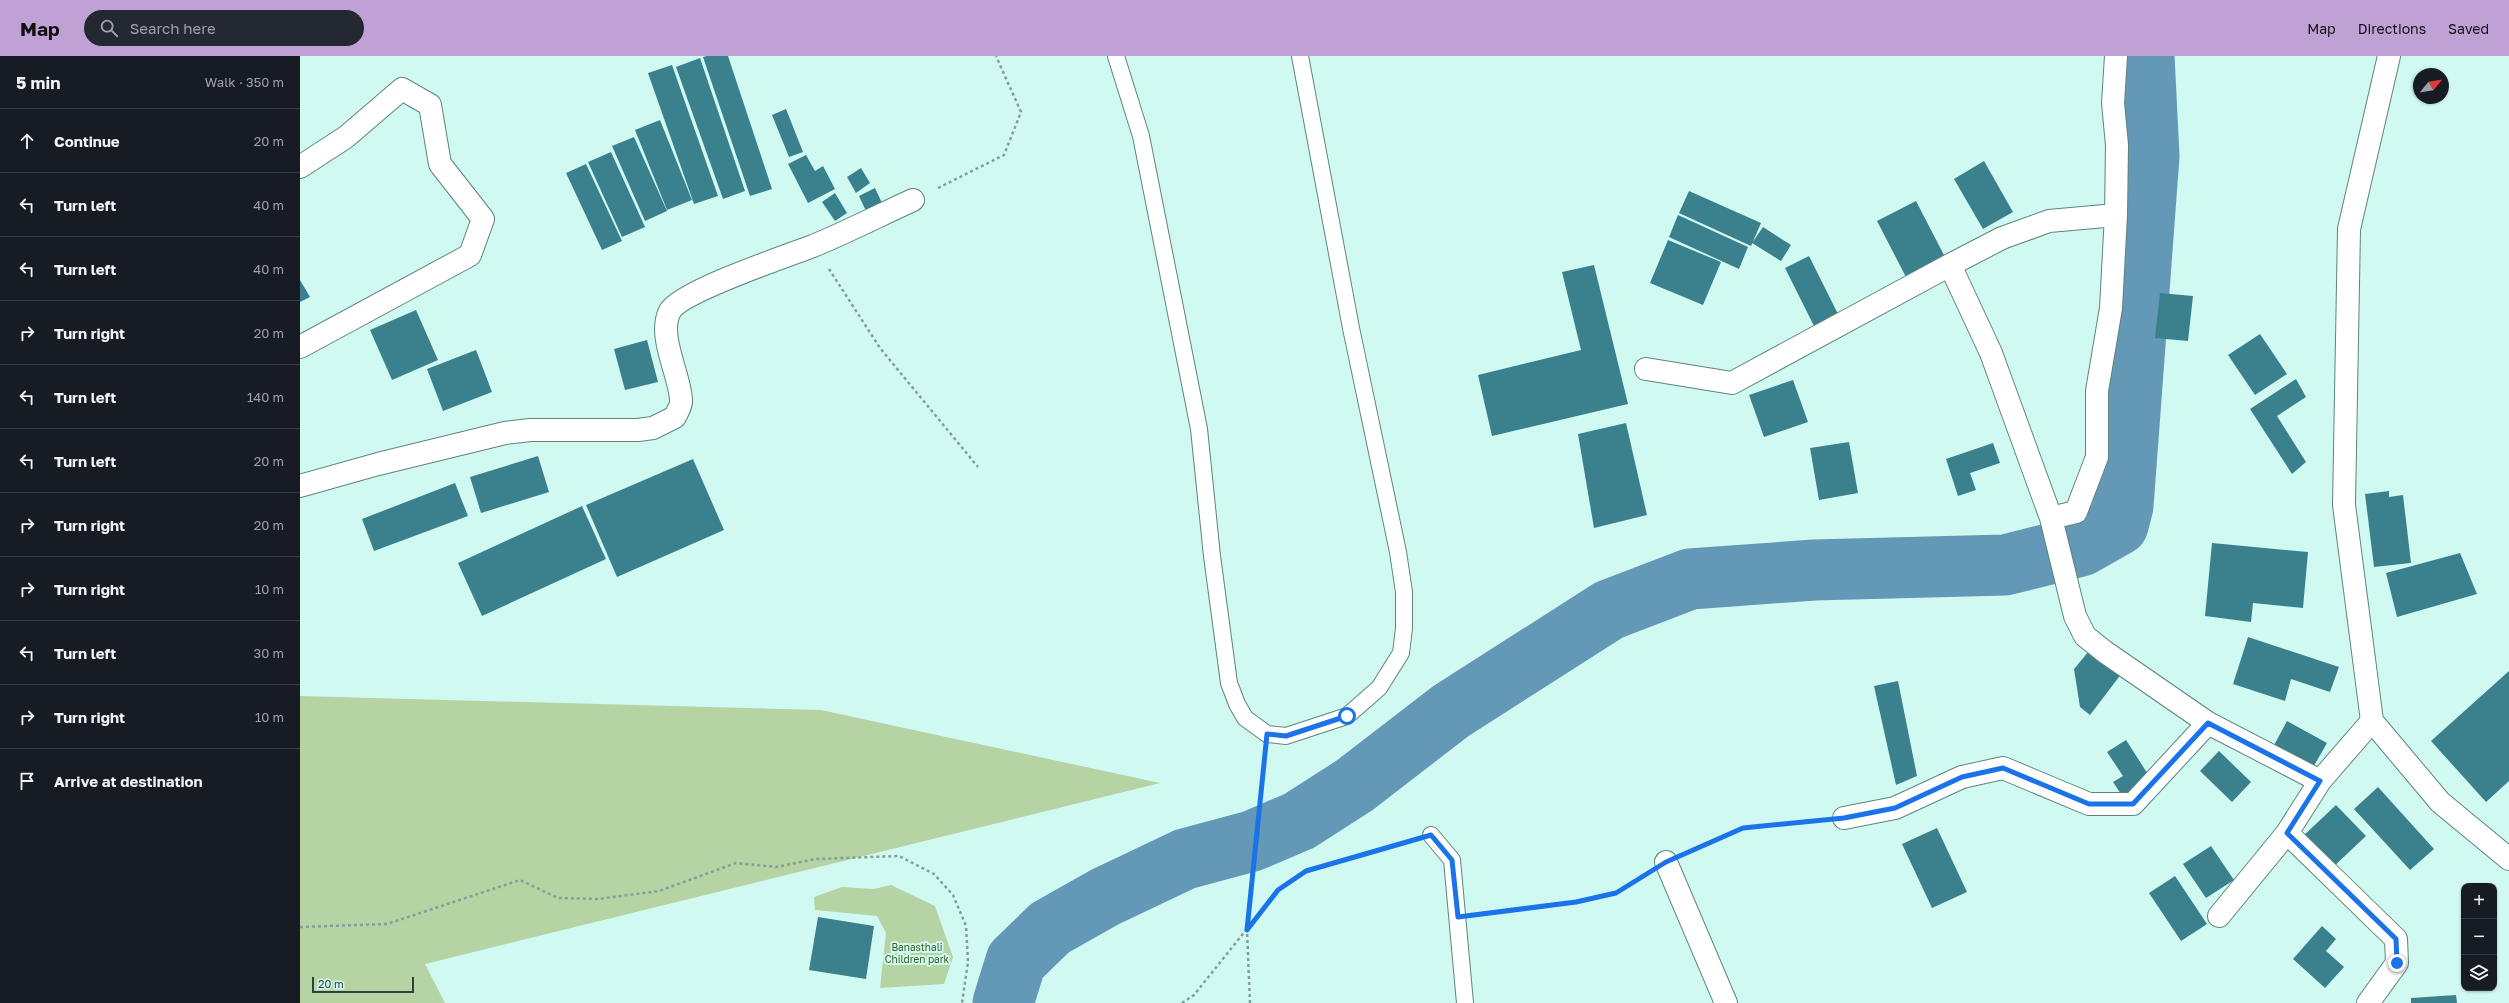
<!DOCTYPE html>
<meta charset="utf-8">
<style>
body{margin:0;font-family:"Golos Text",sans-serif;background:#242831;color:#f1f3f6}
.controls{position:absolute;right:12px;bottom:12px;display:grid;overflow:hidden;border-radius:8px;box-shadow:0 1px 3px #0004}
.controls button{width:36px;height:36px;display:grid;place-items:center;padding:0;border:0;border-bottom:1px solid #363941;background:#171b24;color:#f1f3f6;font:20px sans-serif}
.compass{position:absolute;left:2113px;top:12px;width:36px;height:36px;border-radius:50%;background:#171b24;box-shadow:0 1px 3px #0004;rotate:60deg}
.scale{position:absolute;left:12px;bottom:10px;width:102px;box-sizing:border-box;padding-left:4px;border:2px solid #2e3f3c;border-top:0;font-size:11px;line-height:14px;white-space:nowrap;color:#2e3f3c;-webkit-text-stroke:3px #d0f9f2;paint-order:stroke}
.stop{position:absolute;width:12px;height:12px;margin:-9px;border:3px solid #1a73e8;border-radius:50%;background:#fff}
.stop.end{background:#1a73e8;border-color:#fff;box-shadow:0 1px 4px #0008}
.list{margin:0;padding:0;list-style:none}
h2{display:flex;justify-content:space-between;align-items:center;height:52px;margin:0;padding:0 16px;font-size:17px}
h2 small{font-size:13px;font-weight:400;color:#9ea1a6}
.list li{display:grid;grid-template-columns:26px 1fr auto;gap:12px;align-items:center;box-sizing:border-box;height:64px;padding:0 16px;border-top:1px solid #363941}
.list b{display:block;font-size:15px;white-space:nowrap}
.list em{font-size:13px;font-style:normal;color:#9ea1a6}
.icon{flex:none;width:22px;height:22px;fill:none;stroke:currentColor;stroke-width:2;stroke-linecap:round;stroke-linejoin:round}
.map{position:relative;flex:none;width:2209px;height:947px;overflow:hidden}
header{display:flex;align-items:center;gap:24px;box-sizing:border-box;height:56px;padding:0 20px;background:#c0a1d6;color:#111}
header strong{font-size:19px}
nav{display:flex;gap:22px;margin-inline-start:auto;font-size:14px}
.search{width:280px;height:36px;background:#242831;display:flex;align-items:center;gap:10px;box-sizing:border-box;padding:0 14px;border-radius:22px;color:#9ea1a6;font-size:15px}
main{display:flex}
aside{flex:1;background:#171b24}
.map>svg:first-child{display:block}
</style>
<header>
<strong>Map</strong>
<div class="search"><svg class="icon" aria-label="search" viewBox="0 0 24 24"><circle cx="10" cy="10" r="6"/><path d="M15 15l6 6"/></svg>Search here</div>
<nav><a>Map</a><a>Directions</a><a>Saved</a></nav>
</header>
<main>
<aside>
<h2>5 min<small>Walk · 350 m</small></h2>
<ul class="list">
<li><svg class="icon" aria-label="ahead" viewBox="0 0 24 24"><path d="M12 20V5M6 11l6-6 6 6"/></svg><div><b>Continue</b></div><em>20 m</em></li>
<li><svg class="icon" aria-label="left" viewBox="0 0 24 24"><path d="M17 20v-9H6M10 6l-5 5 5 5"/></svg><div><b>Turn left</b></div><em>40 m</em></li>
<li><svg class="icon" aria-label="left" viewBox="0 0 24 24"><path d="M17 20v-9H6M10 6l-5 5 5 5"/></svg><div><b>Turn left</b></div><em>40 m</em></li>
<li><svg class="icon" aria-label="right" viewBox="0 0 24 24"><path d="M7 20v-9h11M14 6l5 5-5 5"/></svg><div><b>Turn right</b></div><em>20 m</em></li>
<li><svg class="icon" aria-label="left" viewBox="0 0 24 24"><path d="M17 20v-9H6M10 6l-5 5 5 5"/></svg><div><b>Turn left</b></div><em>140 m</em></li>
<li><svg class="icon" aria-label="left" viewBox="0 0 24 24"><path d="M17 20v-9H6M10 6l-5 5 5 5"/></svg><div><b>Turn left</b></div><em>20 m</em></li>
<li><svg class="icon" aria-label="right" viewBox="0 0 24 24"><path d="M7 20v-9h11M14 6l5 5-5 5"/></svg><div><b>Turn right</b></div><em>20 m</em></li>
<li><svg class="icon" aria-label="right" viewBox="0 0 24 24"><path d="M7 20v-9h11M14 6l5 5-5 5"/></svg><div><b>Turn right</b></div><em>10 m</em></li>
<li><svg class="icon" aria-label="left" viewBox="0 0 24 24"><path d="M17 20v-9H6M10 6l-5 5 5 5"/></svg><div><b>Turn left</b></div><em>30 m</em></li>
<li><svg class="icon" aria-label="right" viewBox="0 0 24 24"><path d="M7 20v-9h11M14 6l5 5-5 5"/></svg><div><b>Turn right</b></div><em>10 m</em></li>
<li><svg class="icon" aria-label="arrive" viewBox="0 0 24 24"><path d="M6 21V4h12l-3 4 3 4H6"/></svg><div><b>Arrive at destination</b></div></li>
</ul>
</aside>
<div class="map">
<svg width="2209" height="947" viewBox="0 0 2209 947">
<rect width="100%" height="100%" fill="#d0f9f2"/>
<!-- green -->
<path fill="#b6d3a4" d="M0,640L521,654L860,727L125,908L145,947H0Z
M591,829L635,850L653,901L644,928L580,932L586,877L577,860L515,854L514,841L542,831L574,833Z"/>
<g fill="none" stroke-linecap="round" stroke-linejoin="round">
<!-- river -->
<path stroke="#6398b6" stroke-width="61" d="M703,947L716,905L750,872L805,841L885,803L952,785L999,765L1055,729L1151,655L1309,554L1390,523L1514,514L1705,509L1781,490L1818,469L1823,450L1849,100L1844,0"/>
</g>
<!-- building -->
<path fill="#3b818d" d="M407,0H428L472,133L450,140L403,1Z
M400,2L445,135L423,143L376,11Z
M372,9L418,140L394,148L348,17Z
M486,53L503,96L489,101L472,59Z
M360,64L392,144L367,154L335,74Z
M334,81L367,155L345,165L312,90Z
M311,96L345,171L322,181L288,106Z
M506,99L515,115L523,110L535,133L508,147L488,108Z
M1684,105L1713,156L1683,173L1654,123Z
M286,108L322,185L302,194L266,117Z
M561,112L570,127L556,137L547,121Z
M575,132L582,147L566,155L559,140Z
M1389,135L1461,167L1451,190L1379,157Z
M535,137L547,157L535,165L522,146Z
M1616,145L1645,201L1606,221L1577,165Z
M1378,159L1448,191L1439,213L1369,181Z
M1463,171L1491,189L1481,205L1452,187Z
M1368,184L1421,206L1403,249L1350,227Z
M1509,200L1538,258L1514,270L1485,212Z
M1294,209L1328,348L1192,380L1178,319L1281,294L1262,216Z
M0,224L10,241L0,246Z
M1860,237L1893,240L1888,285L1855,282Z
M116,254L138,304L92,324L70,274Z
M1960,278L1987,318L1955,339L1928,299Z
M347,284L358,326L325,334L314,293Z
M176,294L192,336L143,355L127,313Z
M1996,323L2006,341L1977,360L2006,406L1992,418L1950,353Z
M1493,324L1508,366L1464,381L1449,339Z
M1326,367L1347,459L1294,472L1278,378Z
M1549,386L1558,437L1519,444L1510,392Z
M1693,387L1700,407L1670,417L1676,434L1658,440L1646,403Z
M238,400L249,436L181,457L170,421Z
M393,403L424,474L317,521L286,449Z
M155,427L168,460L74,495L62,463Z
M2089,435V441L2103,439L2111,507L2074,511L2065,438Z
M282,450L306,503L182,560L158,507Z
M1912,487L2008,496L2003,552L1953,547L1951,566L1905,560Z
M2160,497L2177,538L2097,561L2086,517Z
M1948,581L2039,611L2030,636L1991,623L1985,645L1933,628Z
M1789,595L1822,617L1790,659L1780,651L1774,613Z
M2209,615V725L2186,746L2131,685Z
M1598,625L1617,720L1596,729L1574,630Z
M1987,665L2027,687L2011,715L1972,693Z
M1826,684L1851,723L1823,741L1813,726L1823,720L1807,696Z
M1919,695L1951,726L1932,746L1900,715Z
M2078,731L2134,793L2110,814L2054,753Z
M2036,749L2066,780L2030,814L2000,783Z
M1637,772L1667,836L1632,852L1602,788Z
M1911,790L1934,824L1906,842L1883,808Z
M1875,820L1907,868L1881,885L1849,837Z
M518,861L574,870L566,923L509,914Z
M2022,870L2036,883L2026,895L2044,911L2025,932L1993,903Z
M2156,939L2157,947H2111V942Z"/>
<g fill="none" stroke-linecap="round" stroke-linejoin="round">
<!-- service casing -->
<g stroke="#5e847e" stroke-width="18">
<path id="service" d="M816,0L841,80L899,373L912,500L929,627L937,648L945,662L967,678L986,680L1047,660L1079,632L1101,597L1104,572V536L1098,496L1051,272L1000,0
M1131,779L1152,804L1165,947"/>
</g>
<!-- minor casing -->
<g stroke="#5e847e" stroke-width="24">
<path id="minor" d="M0,111L46,81L102,33L130,49L140,108L183,163L170,199L0,291
M1650,209L1702,182L1749,165L1816,159
M1346,313L1432,327L1650,209L1691,297L1751,462L1776,456L1797,401V335L1811,252L1816,159L1817,89L1813,47L1816,0
M0,430L78,408L205,377L230,374H338L353,372L375,361C377,356 382,349 381,344C380,319 357,279 370,255C382,235 487,200 513,190C547,176 580,159 613,144
M1751,462L1775,560L1785,580L1805,596L1908,667L2020,725
M1544,762L1595,752L1662,721L1703,712L1789,748H1833L1908,667
M1987,777L2096,883L2097,907L2068,947
M1366,806L1426,947
M1919,860L1987,777L2020,725L2072,665"/>
</g>
<!-- tertiary casing -->
<g stroke="#5e847e" stroke-width="24">
<path id="tertiary" d="M2089,0L2049,173L2044,449L2072,665L2140,746L2209,803"/>
</g>
<!-- path -->
<path stroke="#82a09b" stroke-width="2.5" stroke-dasharray="3 3" stroke-linecap="butt" d="M638,132L704,99L721,56L696,0
M529,213L580,292L678,411
M1391,795L1443,772L1515,765
M1182,857L1276,846L1316,837L1341,821
M0,871L87,868L220,824L258,842L298,843L359,835L436,807L476,811L516,803L599,800L634,818L653,839L666,870L668,906L662,947
M882,947L894,939L978,834L1006,815L1106,786
M950,947L947,874L965,704"/>
<!-- service -->
<use href="#service" stroke="#fff" stroke-width="16"/>
<!-- minor -->
<use href="#minor" stroke="#fff" stroke-width="22"/>
<!-- tertiary -->
<use href="#tertiary" stroke="#fff" stroke-width="22"/>
</g>
<g fill="none" stroke-linecap="round" stroke-linejoin="round">
<!-- route -->
<path stroke="#1a73e8" stroke-width="5" d="M1047,660L986,680L967,678L947,874L978,834L1006,815L1131,779L1152,804L1158,861L1276,846L1316,837L1366,806L1443,772L1544,762L1595,752L1662,721L1703,712L1789,748H1833L1908,667L2020,725L1987,777L2096,883L2097,907"/>
</g>
<g text-anchor="middle" stroke-width="4" stroke-linejoin="round" paint-order="stroke">
<!-- park labels -->
<g font-size="10" fill="#3c6120" stroke="#d0f9f2">
<text x="617" y="895">Banasthali<tspan x="617" dy="12">Children park</tspan></text>
</g>
</g>
</svg>
<div class="controls">
<button>+</button>
<button>−</button>
<button><svg class="icon" aria-label="layers" viewBox="0 0 24 24"><path d="M12 4l9 5-9 5-9-5zM3 14l9 5 9-5"/></svg></button>
</div>
<svg class="compass" viewBox="-18 -18 36 36"><path d="M0-13l5 13h-10z" fill="#e53935"/><path d="M0 13l5-13h-10z" fill="#9ea1a6"/></svg>
<div class="scale">20 m</div>
<div class="stop" style="left:1047px;top:660px"></div>
<div class="stop end" style="left:2097px;top:907px"></div>
</div>
</main>
